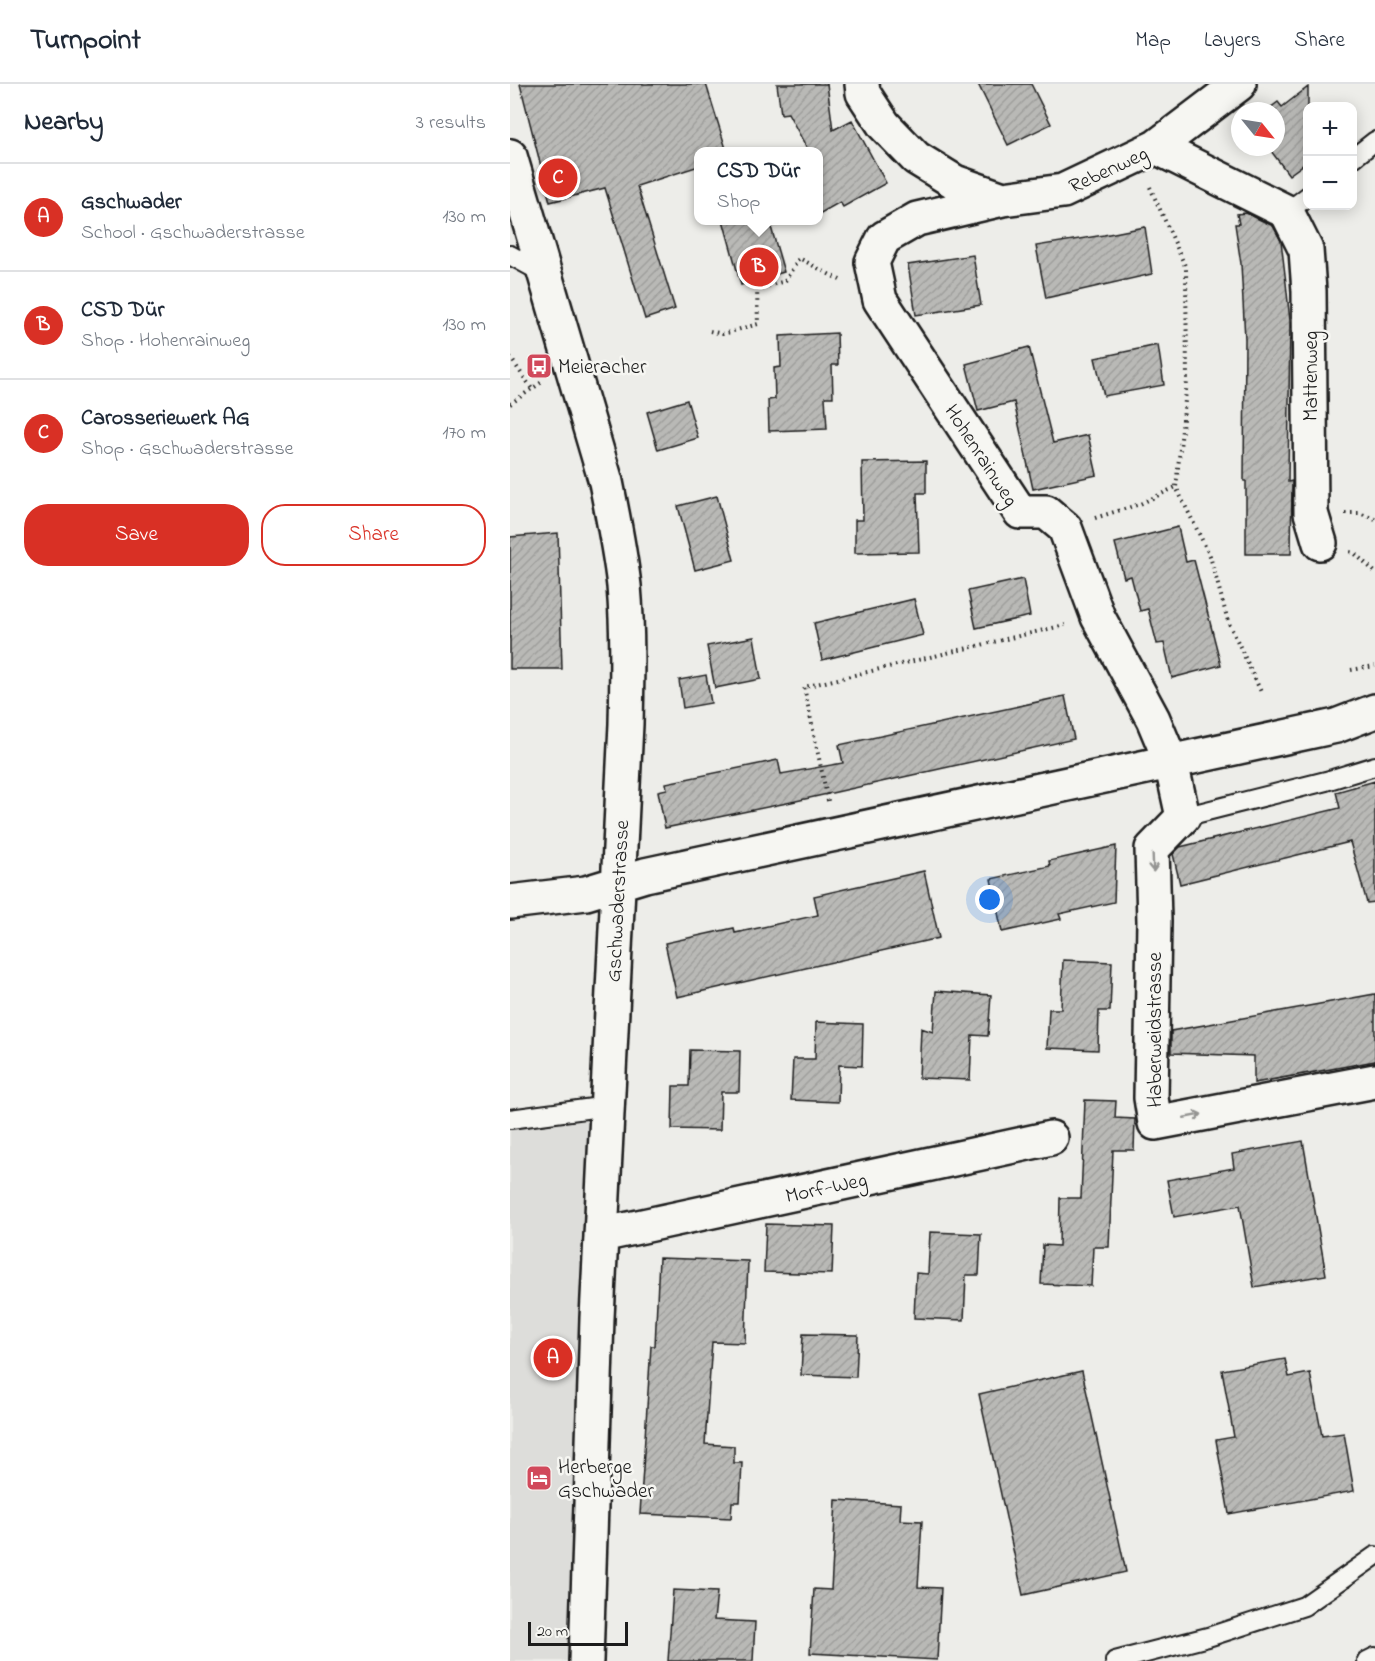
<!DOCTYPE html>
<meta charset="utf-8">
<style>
body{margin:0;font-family:"Indie Flower",sans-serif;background:#f6f6f7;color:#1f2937}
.controls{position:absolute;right:18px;top:18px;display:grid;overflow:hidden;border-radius:12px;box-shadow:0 3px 15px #0003}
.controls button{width:54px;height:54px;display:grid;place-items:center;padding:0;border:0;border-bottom:2px solid #e0e1e3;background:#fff;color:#1f2937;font:30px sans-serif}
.compass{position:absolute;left:721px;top:18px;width:54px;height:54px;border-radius:50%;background:#fff;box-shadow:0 3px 15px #0003;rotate:120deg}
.scale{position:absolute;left:18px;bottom:15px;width:100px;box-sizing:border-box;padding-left:6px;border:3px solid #1c1c1c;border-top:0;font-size:16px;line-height:21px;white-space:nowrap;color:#1c1c1c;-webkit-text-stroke:4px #f6f6f2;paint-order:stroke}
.you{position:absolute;left:480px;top:816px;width:21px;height:21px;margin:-15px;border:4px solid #fff;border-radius:50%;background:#1a73e8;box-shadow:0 0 0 9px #1a73e833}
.badge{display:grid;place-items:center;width:39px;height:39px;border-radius:50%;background:#d93025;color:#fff;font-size:20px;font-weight:700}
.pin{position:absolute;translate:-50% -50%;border:3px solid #fff;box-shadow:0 2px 6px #0006}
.popup{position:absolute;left:184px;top:63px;width:129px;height:78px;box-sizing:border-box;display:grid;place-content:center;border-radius:12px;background:#fff;filter:drop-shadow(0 2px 4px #0005);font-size:20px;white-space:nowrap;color:#747a83}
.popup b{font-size:22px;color:#1f2937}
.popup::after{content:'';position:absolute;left:50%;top:100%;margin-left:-12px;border:12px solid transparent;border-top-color:#fff}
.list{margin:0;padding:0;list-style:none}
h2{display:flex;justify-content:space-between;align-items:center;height:78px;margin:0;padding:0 24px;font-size:26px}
h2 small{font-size:20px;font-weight:400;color:#747a83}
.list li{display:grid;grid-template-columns:39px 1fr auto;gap:18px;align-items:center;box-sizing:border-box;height:108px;padding:0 24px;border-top:2px solid #e0e1e3}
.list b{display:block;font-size:22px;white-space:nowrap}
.list p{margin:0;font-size:20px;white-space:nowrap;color:#747a83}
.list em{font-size:20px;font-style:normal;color:#747a83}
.actions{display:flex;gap:12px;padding:18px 24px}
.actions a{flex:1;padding:14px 0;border:2px solid #d93025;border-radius:24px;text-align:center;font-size:21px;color:#d93025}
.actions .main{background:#d93025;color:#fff}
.map{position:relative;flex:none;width:865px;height:1577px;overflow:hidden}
header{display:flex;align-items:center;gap:36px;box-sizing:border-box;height:84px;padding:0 30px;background:#fff;border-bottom:2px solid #e0e1e3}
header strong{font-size:28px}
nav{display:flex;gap:33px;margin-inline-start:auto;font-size:21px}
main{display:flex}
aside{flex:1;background:#fff}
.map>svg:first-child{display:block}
</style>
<header>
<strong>Turnpoint</strong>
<nav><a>Map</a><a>Layers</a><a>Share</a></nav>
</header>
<main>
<aside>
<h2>Nearby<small>3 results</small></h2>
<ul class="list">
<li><span class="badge">A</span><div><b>Gschwader</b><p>School · Gschwaderstrasse</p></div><em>130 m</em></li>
<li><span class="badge">B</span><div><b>CSD Dür</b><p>Shop · Hohenrainweg</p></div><em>130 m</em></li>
<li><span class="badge">C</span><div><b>Carosseriewerk AG</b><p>Shop · Gschwaderstrasse</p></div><em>170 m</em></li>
</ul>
<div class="actions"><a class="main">Save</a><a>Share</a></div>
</aside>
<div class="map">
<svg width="865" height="1577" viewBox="0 0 865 1577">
<defs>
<pattern id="building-hatch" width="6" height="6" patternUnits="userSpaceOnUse" patternTransform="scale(1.5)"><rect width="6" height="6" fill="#b9b9b6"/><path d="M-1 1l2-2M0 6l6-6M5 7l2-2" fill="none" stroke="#9e9e9c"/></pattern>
</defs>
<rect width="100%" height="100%" fill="#edede9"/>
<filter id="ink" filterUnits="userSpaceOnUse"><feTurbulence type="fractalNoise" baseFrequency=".0167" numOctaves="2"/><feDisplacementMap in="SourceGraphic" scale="12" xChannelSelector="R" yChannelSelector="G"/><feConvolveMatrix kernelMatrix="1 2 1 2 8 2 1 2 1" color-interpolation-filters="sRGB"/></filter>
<g filter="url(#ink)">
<!-- built -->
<path fill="#ddddda" d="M98,1022L76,1577H0V1035Z"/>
<!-- building -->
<path fill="url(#building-hatch)" stroke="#1c1c1c" stroke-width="1.5" d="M10,0H196L217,68H189V82L127,102L165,225L135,235L95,104L40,118Z
M267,0H317L323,46L342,36L376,99L333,123L330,118L309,130V68H299L278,29L271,30Z
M468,0H521L541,40L498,61Z
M798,3V77L779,91L758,63H766V27H756L768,18L772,23Z
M736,129L763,142L771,157L776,199L780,237L778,398L782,397L781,470H736V397H734L735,255L731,180L725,140H729L727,130Z
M213,136H259L274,188L231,201Z
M635,143L642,190L536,214L526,162L594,151Z
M463,171L471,221L406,231L398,181Z
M327,249L328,281H322L323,313H315L317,345L259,347L258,316L265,315L264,284L271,283L270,252Z
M648,261L654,301L594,312L585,274Z
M519,263L543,359L578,351L587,391L523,405L504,318L468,327L456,280Z
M177,316L188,354L148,366L137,328Z
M416,377V409H407L409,468L345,469V436H353L352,378Z
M207,412L224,476L185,486L168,422Z
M668,443L676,478L684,476L711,581L662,594L654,559L647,560L638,525L630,527L621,492L614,494L605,459Z
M48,449L52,585H0V453Z
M513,495L520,532L466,544L458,507Z
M404,515L413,551L312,576L304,539Z
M244,553L251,595L205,604L197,562Z
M196,591L201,619L173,624L169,596Z
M555,612L564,655L277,719L155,744L148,707L157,705L156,699L268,676L271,690L333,679L329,661Z
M865,697V818L857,819L840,758L670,800L663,770L670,763L830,724L826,708Z
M606,762L604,818L549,830L551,835L492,848L481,795L540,782L539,777Z
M414,787L429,854L167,913L155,859L224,844L225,849L308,831L304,812Z
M553,876L602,878L600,927H589L588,966L537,964L539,925H551Z
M426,907L481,911L478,952L462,951L460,996L409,994L411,944L423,948Z
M865,910V977L744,999V972L661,969V947Z
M306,938L353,940L352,982L329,981L328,1018L281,1016L283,975H305Z
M180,966L230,967L229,1008H211L210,1046L162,1045L163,1002H179Z
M575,1016L606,1017L605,1034L625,1035L624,1066H603L599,1163H583L581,1202L531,1200L533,1161L549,1162L550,1114H571Z
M793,1057L816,1191L744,1203L730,1121L664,1133L657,1096L724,1084L722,1070Z
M256,1140L324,1142L322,1190L254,1188Z
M420,1148L471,1150L469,1191H456L454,1236L404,1234L406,1189L418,1190Z
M149,1174L238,1177L235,1259L202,1258L195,1360L224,1362V1379H232L230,1418H222L221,1434L130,1430L141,1262H145Z
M293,1250L348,1251L346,1293L291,1291Z
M775,1275L779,1293L800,1289L812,1352L834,1349L844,1407L719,1430L706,1356L724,1353L712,1286Z
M572,1287L616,1488L513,1511L469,1310Z
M326,1416L391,1420L390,1436L412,1437L408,1503L431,1504L427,1576L300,1569L304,1505L321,1506Z
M163,1506L207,1508L204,1536L245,1538L243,1577H158Z"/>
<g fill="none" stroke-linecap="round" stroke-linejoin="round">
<!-- lane casing -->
<g stroke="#1c1c1c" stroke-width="22">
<path id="lane" d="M842,75L865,57
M777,128L798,112
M0,171L35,190
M673,733L816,697L865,682
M0,1035L98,1022
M605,1577L698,1553L794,1522L865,1472
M857,1577L865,1573"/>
</g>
<!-- street casing -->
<g stroke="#1c1c1c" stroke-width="38">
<path id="street" d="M352,0L353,9L374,41L406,74L445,98L493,115L553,107L627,72L646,63L729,0
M646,63L777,128L796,166L799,207L801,429L810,459
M0,72L96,398C103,433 110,467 114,502C118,548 117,594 116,640L87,1234L76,1577
M493,115L407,135L374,154L362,178L370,216L510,428H536L555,444L588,533L643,635L661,678L673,733L642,765L644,837L641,1014L645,1039L865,997
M0,818L76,809L135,791L826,642L865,627
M91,1151L541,1054"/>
</g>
<!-- path -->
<path stroke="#1c1c1c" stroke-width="4" stroke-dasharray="1.5 4.5" stroke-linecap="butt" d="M640,103L676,184L677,297L666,403L700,472L718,537L752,610
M200,247L213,250L248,240L247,205L275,197L289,174L330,196
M0,273L22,305
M0,320L32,298
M835,429H849L865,435
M585,434L630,420L666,403
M840,468L844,469L865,488
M841,586L865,582
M318,717L294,603L555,541"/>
<!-- lane -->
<use href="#lane" stroke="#f6f6f2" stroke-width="18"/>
<!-- street -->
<use href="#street" stroke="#f6f6f2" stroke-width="33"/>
</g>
<!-- one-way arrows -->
<defs><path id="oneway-shaft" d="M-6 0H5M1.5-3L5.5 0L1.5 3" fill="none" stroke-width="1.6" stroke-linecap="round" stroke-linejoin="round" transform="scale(1.5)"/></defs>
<g stroke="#949492">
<use href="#oneway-shaft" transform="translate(643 779) rotate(88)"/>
<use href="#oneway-shaft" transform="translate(683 1032) rotate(-11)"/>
</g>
</g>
<!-- icons -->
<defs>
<g id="bus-square" transform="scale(1.35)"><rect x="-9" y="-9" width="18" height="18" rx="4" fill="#d1495b" stroke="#f6f6f2"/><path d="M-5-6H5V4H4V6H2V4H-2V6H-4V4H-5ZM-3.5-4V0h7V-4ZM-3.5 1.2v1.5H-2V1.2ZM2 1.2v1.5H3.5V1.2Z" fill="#fff"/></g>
<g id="hotel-square" transform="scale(1.35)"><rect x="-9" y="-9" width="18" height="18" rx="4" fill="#d1495b" stroke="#f6f6f2"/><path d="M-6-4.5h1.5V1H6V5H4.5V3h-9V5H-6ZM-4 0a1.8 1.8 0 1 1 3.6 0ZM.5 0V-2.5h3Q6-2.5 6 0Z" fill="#fff"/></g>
</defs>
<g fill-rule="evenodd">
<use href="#bus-square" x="29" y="282"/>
<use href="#hotel-square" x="29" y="1394"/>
</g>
<g text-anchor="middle" stroke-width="5" stroke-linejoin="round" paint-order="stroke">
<!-- street labels -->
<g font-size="21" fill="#1c1c1c" stroke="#f6f6f2">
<text transform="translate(598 85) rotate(-25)" y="7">Rebenweg</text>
<text transform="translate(800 292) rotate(-90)" y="7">Mattenweg</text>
<text transform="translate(472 371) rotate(57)" y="7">Hohenrainweg</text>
<text transform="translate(107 817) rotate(-87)" y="7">Gschwaderstrasse</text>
<text transform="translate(644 946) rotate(-90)" y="7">Haberweidstrasse</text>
<text transform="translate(316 1103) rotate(-12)" y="7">Morf-Weg</text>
</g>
<!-- poi labels -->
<g font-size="21" fill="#1c1c1c" stroke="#f6f6f2" text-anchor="start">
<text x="48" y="289">Meieracher</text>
<text x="48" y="1389">Herberge<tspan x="48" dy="24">Gschwader</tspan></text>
</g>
</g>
</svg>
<div class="controls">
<button>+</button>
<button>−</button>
</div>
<svg class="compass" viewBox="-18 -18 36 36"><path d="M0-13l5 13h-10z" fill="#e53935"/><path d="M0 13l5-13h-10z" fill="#747a83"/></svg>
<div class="scale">20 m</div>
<div class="you"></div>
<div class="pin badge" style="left:43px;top:1274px">A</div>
<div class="pin badge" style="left:249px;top:183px">B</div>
<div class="popup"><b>CSD Dür</b>Shop</div>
<div class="pin badge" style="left:48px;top:94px">C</div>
</div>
</main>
